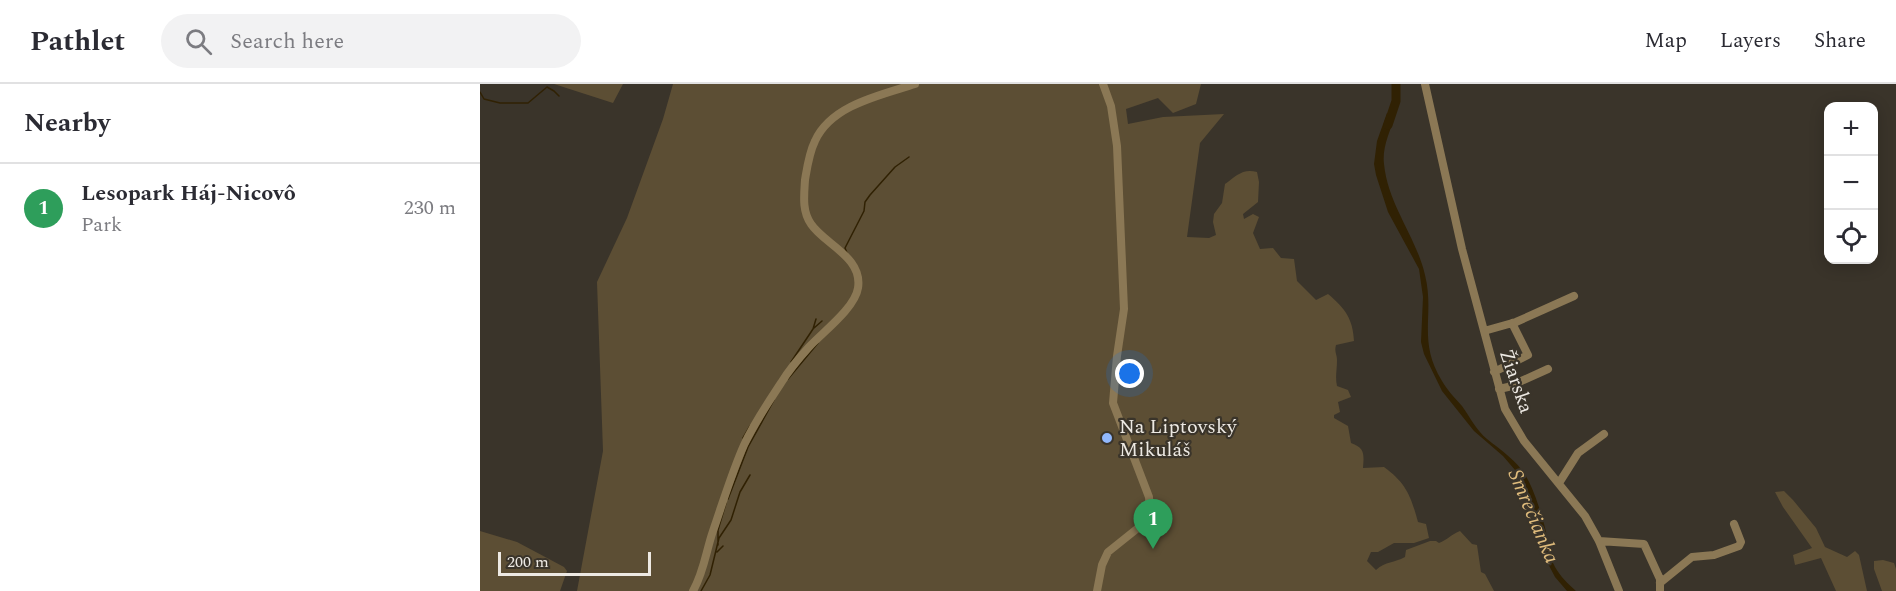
<!DOCTYPE html>
<meta charset="utf-8">
<style>
body{margin:0;font-family:Spectral,serif;background:#f2f2f3;color:#2b2b33}
.controls{position:absolute;right:18px;top:18px;display:grid;overflow:hidden;border-radius:12px;box-shadow:0 3px 15px #0003}
.controls button{width:54px;height:54px;display:grid;place-items:center;padding:0;border:0;border-bottom:2px solid #e1e1e2;background:#fff;color:#2b2b33;font:30px sans-serif}
.scale{position:absolute;left:18px;bottom:15px;width:153px;box-sizing:border-box;padding-left:6px;border:3px solid #ede9e3;border-top:0;font-size:16px;line-height:21px;white-space:nowrap;color:#ede9e3;-webkit-text-stroke:4px #3a342a;paint-order:stroke}
.you{position:absolute;left:650px;top:290px;width:21px;height:21px;margin:-15px;border:4px solid #fff;border-radius:50%;background:#1a73e8;box-shadow:0 0 0 9px #1a73e833}
.badge{display:grid;place-items:center;width:39px;height:39px;border-radius:50%;background:#596a8e;color:#fff;font-size:20px;font-weight:700}
.pin{position:absolute;translate:-50% -50px;filter:drop-shadow(0 2px 3px #0008)}
.pin::after{content:'';position:absolute;top:32px;width:21px;height:18px;background:inherit;clip-path:polygon(0 0,100% 0,50% 100%)}
.list{margin:0;padding:0;list-style:none}
h2{display:flex;justify-content:space-between;align-items:center;height:78px;margin:0;padding:0 24px;font-size:26px}
h2 small{font-size:20px;font-weight:400;color:#7c7c81}
.list li{display:grid;grid-template-columns:39px 1fr auto;gap:18px;align-items:center;box-sizing:border-box;height:90px;padding:0 24px;border-top:2px solid #e1e1e2}
.list b{display:block;font-size:22px;white-space:nowrap}
.list p{margin:0;font-size:20px;white-space:nowrap;color:#7c7c81}
.list em{font-size:20px;font-style:normal;color:#7c7c81}
.icon{flex:none;width:33px;height:33px;fill:none;stroke:currentColor;stroke-width:2;stroke-linecap:round;stroke-linejoin:round}
.map{position:relative;flex:none;width:1416px;height:507px;overflow:hidden}
header{display:flex;align-items:center;gap:36px;box-sizing:border-box;height:84px;padding:0 30px;background:#fff;border-bottom:2px solid #e1e1e2}
header strong{font-size:28px}
nav{display:flex;gap:33px;margin-inline-start:auto;font-size:21px}
.search{width:420px;height:54px;background:#f2f2f3;display:flex;align-items:center;gap:15px;box-sizing:border-box;padding:0 21px;border-radius:33px;color:#7c7c81;font-size:22px}
main{display:flex}
aside{flex:1;background:#fff}
.map>svg:first-child{display:block}
</style>
<header>
<strong>Pathlet</strong>
<div class="search"><svg class="icon" aria-label="search" viewBox="0 0 24 24"><circle cx="10" cy="10" r="6"/><path d="M15 15l6 6"/></svg>Search here</div>
<nav><a>Map</a><a>Layers</a><a>Share</a></nav>
</header>
<main>
<aside>
<h2>Nearby<small></small></h2>
<ul class="list">
<li><span class="badge" style="background:#2e9e5b">1</span><div><b>Lesopark Háj-Nicovô</b><p>Park</p></div><em>230 m</em></li>
</ul>
</aside>
<div class="map">
<svg width="1416" height="507" viewBox="0 0 1416 507">
<rect width="100%" height="100%" fill="#3a342a"/>
<!-- green -->
<path fill="#5c4e34" d="M74,0H143L133,19Z
M193,0H721L716,20L693,29L678,14L646,25L648,40L683,33L744,30L720,59L707,153L729,154L736,151L733,138L734,130L742,119L745,100C756,92 763,84 777,88L779,98L778,118L763,130L764,135L773,130L779,133L773,149L780,165L793,164L801,174L814,175L817,197L836,216L848,210C865,224 873,235 874,257L856,261C854,268 857,270 857,276C857,286 855,293 857,302L868,306L871,313L858,318L860,328L854,331V334L868,342L871,359C885,364 884,370 883,384L904,383C926,399 931,412 938,438L946,440L949,454L934,459H914L898,468H891L887,477L896,486C906,477 914,479 925,473L926,466L950,457H956L959,459C967,456 972,450 980,447L992,460L997,461L1001,488L1005,490L1014,507H97L123,367L117,198L147,134L183,35Z
M1304,407L1313,416L1336,444L1345,463L1367,473L1375,467L1379,471L1387,507H1356L1341,474L1315,481L1313,471L1332,464L1303,423L1295,408Z
M0,447L37,458L84,483L87,487L80,507H0Z
M1403,476L1414,479L1416,485V507H1402L1394,485V477Z"/>
<!-- water -->
<path fill="#302103" d="M907,29L915,32C910,48 902,63 904,80C908,121 936,152 945,191C955,231 937,256 962,297C967,306 975,314 982,322C990,333 996,346 1007,355C1022,367 1039,378 1048,396C1055,409 1063,434 1066,448C1068,461 1069,472 1075,483C1080,492 1088,500 1096,507H1087L1075,493L1064,472L1058,439L1041,393L1023,372L994,347L962,307L944,270L941,258L943,213L939,185L908,128L896,91L894,80L897,57Z"/>
<g fill="none" stroke-linecap="round" stroke-linejoin="round">
<!-- stream -->
<path stroke="#302103" stroke-width="1.5" d="M0,8L4,15L20,19H48L67,3L74,7L79,12
M367,169L365,164L384,127L385,118L390,111L415,83L429,73
M334,244L342,237
M311,278L333,245L336,235
M308,295L338,259
M263,354L270,342
M248,415L268,363L294,316
M238,461V446L246,419
M237,468L243,462
M221,507L230,491L239,454L251,436L260,408L270,391"/>
<!-- river -->
<path stroke="#302103" stroke-width="9" d="M908,41L916,17V0"/>
<!-- minor -->
<path stroke="#8b7855" stroke-width="8" d="M945,0L982,165L1025,325L1044,357L1105,432L1119,457L1139,507
M1004,247L1036,238L1094,212
M1014,288L1048,271L1032,239
M1019,305L1028,303L1068,285
M1079,399L1098,369L1124,350
M1119,457L1164,460L1180,495V507
M1180,499L1212,473L1234,471L1259,462L1261,458L1254,440
M213,507C224,488 226,467 233,447C243,418 252,388 264,361C274,339 288,319 301,299C309,286 319,274 329,263C343,248 375,224 378,204C383,173 344,160 331,140C322,127 324,112 325,96C327,84 329,69 335,57C351,21 401,11 435,0
M617,507L622,481L628,468L668,436L670,429L669,413L633,319L637,272L644,225L637,62L631,22L623,0"/>
</g>
<!-- markers -->
<circle fill="#91b8fd" stroke="#3a342a" stroke-width="2" cx="627" cy="354" r="6"/>
<g text-anchor="middle" stroke-width="4.5" stroke-linejoin="round" paint-order="stroke">
<!-- street labels -->
<g font-size="20" fill="#ede9e3" stroke="#3a342a">
<text transform="translate(1037 297) rotate(71)" y="7">Žiarska</text>
</g>
<!-- poi labels -->
<g font-size="20" fill="#ede9e3" stroke="#3a342a" text-anchor="start">
<text x="639" y="349">Na Liptovský<tspan x="639" dy="23">Mikuláš</tspan></text>
</g>
<!-- water labels -->
<g font-size="21" font-style="italic" fill="#e0bc7c" stroke="#3a342a">
<text transform="translate(1054 432) rotate(67)" y="7">Smrečianka</text>
</g>
</g>
</svg>
<div class="controls">
<button>+</button>
<button>−</button>
<button><svg class="icon" aria-label="locate" viewBox="0 0 24 24"><circle cx="12" cy="12" r="6"/><path d="M12 2v4M12 18v4M2 12h4M18 12h4"/></svg></button>
</div>
<div class="scale">200 m</div>
<div class="you"></div>
<div class="pin badge" style="left:673px;top:465px;background:#2e9e5b">1</div>
</div>
</main>
